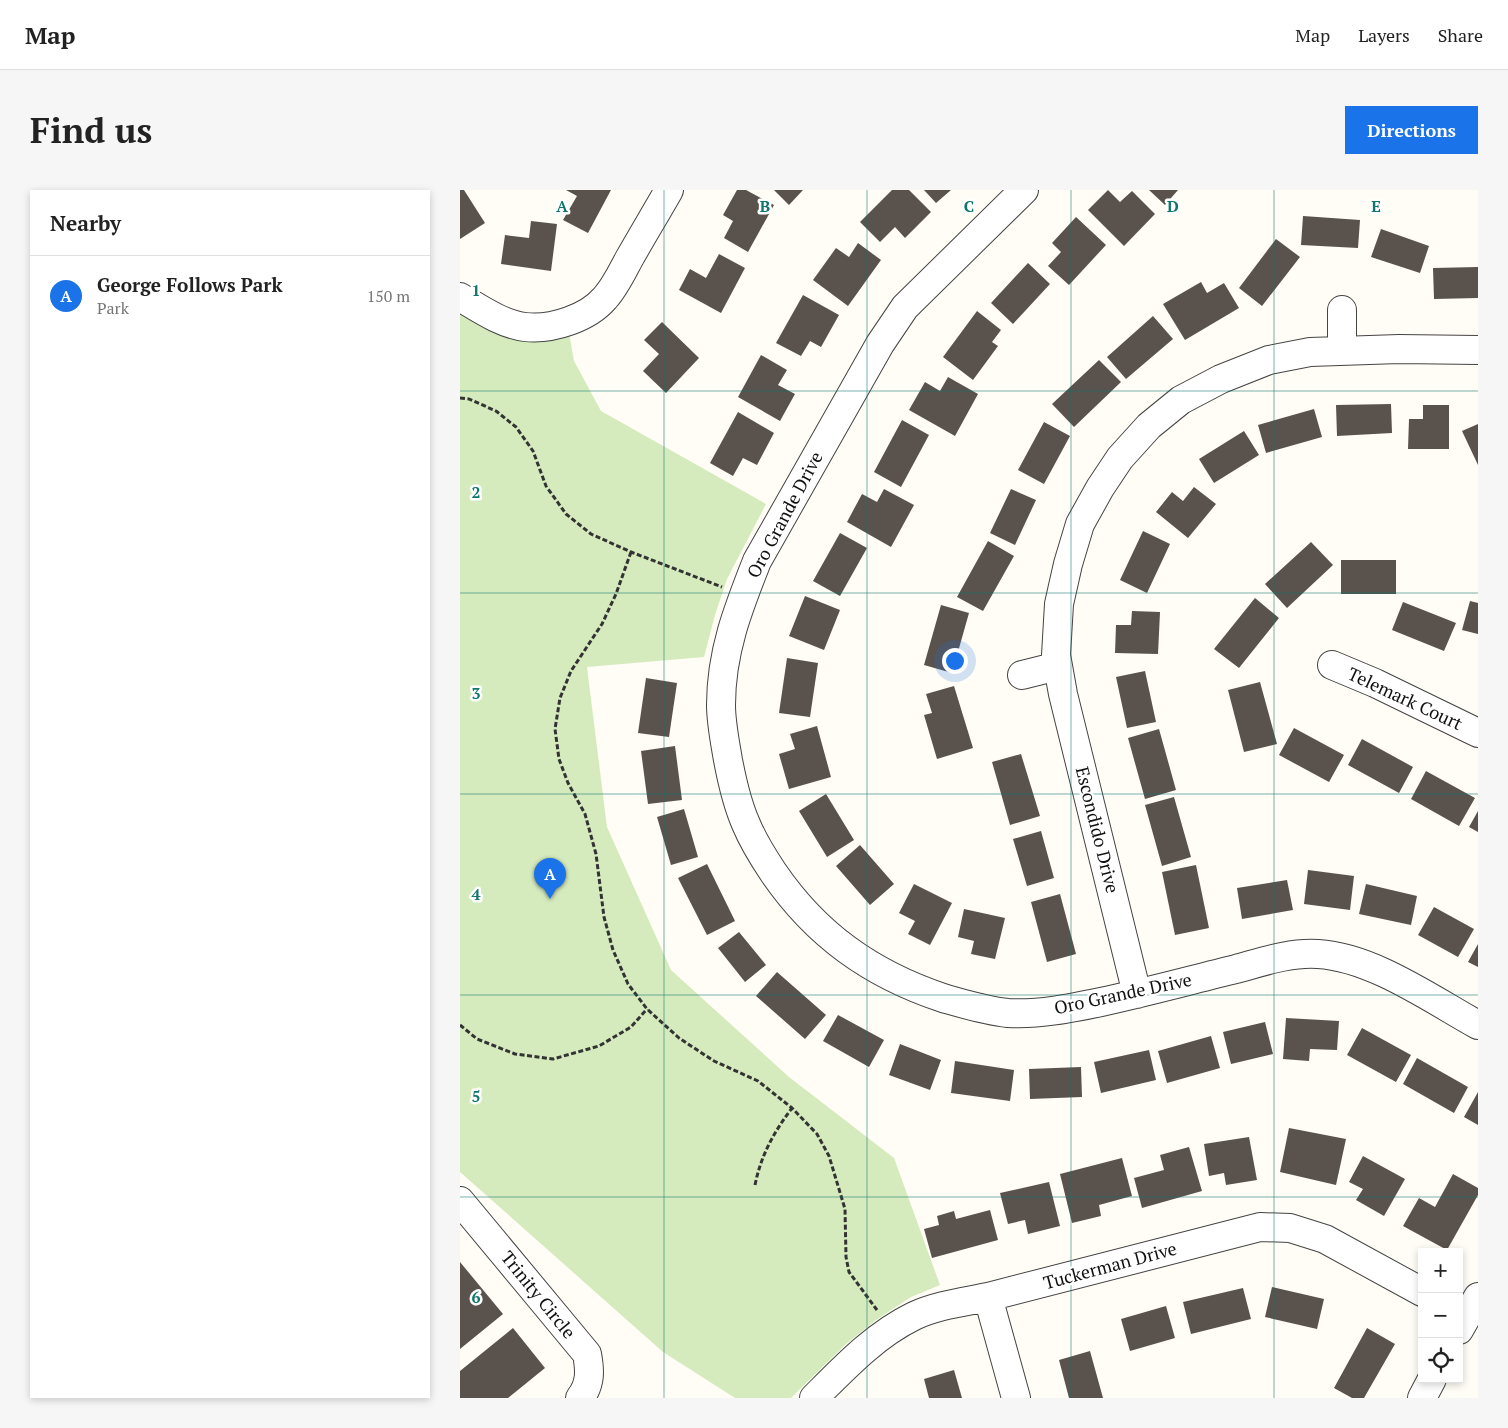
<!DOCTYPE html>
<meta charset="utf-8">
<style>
body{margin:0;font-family:"PT Serif",serif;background:#f6f6f6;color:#222}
.controls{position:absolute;right:15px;bottom:15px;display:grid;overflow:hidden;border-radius:0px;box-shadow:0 2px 8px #0003}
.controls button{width:45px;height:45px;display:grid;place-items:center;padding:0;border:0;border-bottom:1px solid #e0e0e0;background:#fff;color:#222;font:25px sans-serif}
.you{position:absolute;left:494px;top:470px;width:18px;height:18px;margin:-12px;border:4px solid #fff;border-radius:50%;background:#1a73e8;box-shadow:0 0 0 8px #1a73e833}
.badge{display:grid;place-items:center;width:32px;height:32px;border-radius:50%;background:#1a73e8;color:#fff;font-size:16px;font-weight:700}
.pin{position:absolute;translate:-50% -41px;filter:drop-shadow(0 1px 2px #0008)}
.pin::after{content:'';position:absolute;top:26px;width:18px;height:15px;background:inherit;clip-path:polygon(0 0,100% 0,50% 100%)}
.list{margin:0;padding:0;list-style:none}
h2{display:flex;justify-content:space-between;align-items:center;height:65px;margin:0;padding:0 20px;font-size:21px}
h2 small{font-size:16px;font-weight:400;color:#767676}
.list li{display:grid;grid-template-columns:32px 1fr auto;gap:15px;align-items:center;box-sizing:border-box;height:80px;padding:0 20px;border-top:1px solid #e0e0e0}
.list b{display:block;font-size:19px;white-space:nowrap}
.list p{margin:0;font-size:16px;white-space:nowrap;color:#767676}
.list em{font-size:16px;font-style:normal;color:#767676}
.icon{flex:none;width:28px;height:28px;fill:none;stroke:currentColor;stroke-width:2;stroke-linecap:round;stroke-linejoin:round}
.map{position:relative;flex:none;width:1018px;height:1208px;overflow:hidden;border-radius:0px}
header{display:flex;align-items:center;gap:30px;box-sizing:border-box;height:70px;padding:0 25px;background:#fff;border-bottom:1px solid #e0e0e0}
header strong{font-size:24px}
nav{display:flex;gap:28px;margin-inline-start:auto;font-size:18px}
.intro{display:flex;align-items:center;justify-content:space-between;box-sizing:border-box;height:120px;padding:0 30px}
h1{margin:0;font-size:35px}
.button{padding:12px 22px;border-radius:0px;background:#1a73e8;color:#fff;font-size:18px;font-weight:700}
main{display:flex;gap:30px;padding:0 30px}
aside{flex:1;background:#fff;border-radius:0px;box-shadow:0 2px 8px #0003}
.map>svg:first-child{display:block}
</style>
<header>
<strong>Map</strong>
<nav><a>Map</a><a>Layers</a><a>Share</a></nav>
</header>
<div class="intro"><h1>Find us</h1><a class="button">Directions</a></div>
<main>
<aside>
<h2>Nearby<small></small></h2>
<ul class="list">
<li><span class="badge">A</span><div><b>George Follows Park</b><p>Park</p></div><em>150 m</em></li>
</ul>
</aside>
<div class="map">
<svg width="1018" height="1208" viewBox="0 0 1018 1208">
<rect width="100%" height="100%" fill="#fffdf5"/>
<!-- green -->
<path fill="#d5ebbd" d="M0,107L39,129L107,131L114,171L141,221L306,314L267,389L255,425L244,467L127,477L147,637L211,780L329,887L434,968L480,1095L451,1107L416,1130L386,1154L331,1208H275L203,1162L0,982Z"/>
<!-- building -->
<path fill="#5a524d" d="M0,0H4L25,33L0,49Z
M106,0H151L128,43L103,30L117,6Z
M277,0H286L314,15L288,62L264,48L273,31L263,25Z
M314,0H343L329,15Z
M432,0H449L471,22L445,48L435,37L420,52L400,32Z
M464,0H491L476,13Z
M648,0L660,12L672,1L695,24L664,56L628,20Z
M689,0H718L705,15Z
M843,26L900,30L898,58L841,55Z
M616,27L646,55L609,95L588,76L601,62L592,53Z
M71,31L97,34L91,81L41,74L45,45L69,48Z
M921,39L969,56L960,83L911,67Z
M816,49L840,67L802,116L779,98Z
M398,53L421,70L388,116L353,90L376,58L389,67Z
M259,64L285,78L261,123L219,100L230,79L246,88Z
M568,73L590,94L553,134L531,113Z
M1018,77V108L974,109L973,78Z
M741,92L747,103L764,93L779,118L725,150L703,114Z
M343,105L379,125L361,157L350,151L341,166L316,153Z
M517,121L541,140L532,152L538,156L513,190L483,167Z
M693,126L713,149L666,189L647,167Z
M202,132L239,168L206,203L183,181L199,164L184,150Z
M301,165L327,180L318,195L335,204L320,231L278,207Z
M639,170L661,192L614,237L592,214Z
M488,187L518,204L495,246L449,220L465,192L480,201Z
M931,214L932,243L877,246L876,215Z
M963,215H989V259H948L949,229H963Z
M854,219L862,247L806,263L798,235Z
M278,222L314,243L297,275L283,268L273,286L250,273Z
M442,230L469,245L441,297L414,282Z
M584,232L610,246L584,294L558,280Z
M1018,234V275L1002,241Z
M784,241L799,265L754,293L739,269Z
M734,297L756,314L728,348L696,322L712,302L723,311Z
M424,299L454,315L431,357L387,332L402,304L417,312Z
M551,299L576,310L555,355L530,343Z
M683,341L710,354L687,403L660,390Z
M380,343L407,358L380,406L353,391Z
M528,351L554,366L523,421L497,407Z
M851,352L873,375L827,418L805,394Z
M881,370H936V404H881Z
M345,406L380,420L364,460L329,446Z
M795,408L819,428L779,478L754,459Z
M1010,411L1018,413V444L1002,440Z
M943,412L996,433L984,461L932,440Z
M481,415L509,423L492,483L464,475Z
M672,421L700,422L698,464L655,463L656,435H671Z
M327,468L358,473L350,527L319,523Z
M685,481L696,532L667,538L656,487Z
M186,488L217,493L209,547L178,543Z
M800,492L817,554L784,562L768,500Z
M494,496L513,558L477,569L464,525L472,523L466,504Z
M357,536L371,587L329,599L319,564L335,559L330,544Z
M834,538L884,565L869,592L819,565Z
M699,539L716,600L685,609L668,548Z
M902,549L953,577L939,603L888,575Z
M215,556L222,610L188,614L181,561Z
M561,564L580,626L550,635L532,572Z
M966,581L1015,608L999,636L951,609Z
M366,604L394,650L367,667L339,621Z
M714,607L731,667L702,676L685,615Z
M224,619L238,667L211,675L197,627Z
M1018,621V642L1009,637Z
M581,641L594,688L567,696L553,649Z
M400,655L434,694L410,715L376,676Z
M247,674L275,731L247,745L218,688Z
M736,675L749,738L715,745L702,682Z
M848,680L894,686L890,720L844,714Z
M827,690L833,720L782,729L777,698Z
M454,694L492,713L470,755L448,744L455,731L439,723Z
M906,694L957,706L951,735L899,724Z
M600,704L616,764L587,772L571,712Z
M974,717L1014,739L998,767L958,745Z
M504,719L545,728L535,769L511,764L514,751L498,747Z
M279,742L306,775L285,792L258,758Z
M1018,754V777L1008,772Z
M317,782L366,825L345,849L296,806Z
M378,825L424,850L409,877L363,851Z
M826,828L879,831L877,860L850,859L849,871L823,869Z
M805,832L813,864L771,874L763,842Z
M902,838L951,865L936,892L887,865Z
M751,846L760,878L707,893L698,861Z
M440,854L481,870L470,900L429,885Z
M689,860L696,890L641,903L634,872Z
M957,868L1008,897L994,923L943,894Z
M495,871L554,880L550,911L491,903Z
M621,877L622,907L570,909L569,879Z
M1018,902V935L1004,927Z
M829,938L886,949L876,995L820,982Z
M789,947L797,990L766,995L764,983L749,986L744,954Z
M729,957L742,1001L682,1018L674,988L704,980L700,965Z
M903,966L945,989L924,1026L896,1010L903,999L889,992Z
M662,968L672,1006L639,1015L641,1026L612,1033L600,984Z
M993,984L1018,998V1005L987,1060L943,1036L959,1008L975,1017Z
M589,992L600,1036L568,1044L565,1030L548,1034L540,1003Z
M530,1020L538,1050L472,1068L464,1039L479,1035L477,1026L494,1021L496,1029Z
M0,1072L43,1124L0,1159Z
M812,1097L864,1109L857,1139L805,1127Z
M783,1098L791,1129L731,1144L723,1112Z
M706,1116L715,1148L670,1161L661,1129Z
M53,1138L85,1178L48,1208H0V1181Z
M907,1138L935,1154L904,1208H892L874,1198Z
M630,1161L643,1208H609L599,1170Z
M494,1180L502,1208H469L464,1189Z"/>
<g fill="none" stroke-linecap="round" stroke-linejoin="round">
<!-- minor casing -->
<g stroke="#444" stroke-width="30">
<path id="minor" d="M564,0L445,117L420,154L297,371C278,419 261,462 261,515C261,533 265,552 268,570C272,591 277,614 286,634C293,651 303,667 313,682C356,745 411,784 483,808C504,814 527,821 548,823C578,825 612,818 641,812C687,802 731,790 776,779C802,772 830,762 858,764C912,767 971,809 1018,835
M0,107C20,119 42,134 65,137C92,140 128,128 145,108C155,97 162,82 169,69C182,46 196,23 209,0
M882,120V161
M872,475L915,493L1018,543
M562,485L598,476
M677,804L603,504L596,465L599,414L608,374L620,334L640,298L660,268L689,236L721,210L761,189L809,170L850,162L939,159L1018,160
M0,1011L127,1164C130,1180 131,1194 120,1208
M528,1107L556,1208
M999,1140L1018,1107
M354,1208C385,1177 415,1145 454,1126C477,1115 504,1112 528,1107L800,1037L830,1038L865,1049L962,1102
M962,1208L972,1189"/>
</g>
<!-- path -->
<path stroke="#333" stroke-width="3" stroke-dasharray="5 2.5" stroke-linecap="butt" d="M0,208L9,209L36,221L56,237L73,261L86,296L106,324L131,344L171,362L262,397
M171,362L156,404L142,434L111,481L100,508L95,539L99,569L108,593L125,624L136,664L144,727L153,760L168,794L187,819L219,848L254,871L298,891L332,918L357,944L369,966L385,1019L386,1067L389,1082L417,1120
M0,835L17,849L55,864L93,869L139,856L171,837L187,819
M295,995C301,965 314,942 332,918"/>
<!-- minor -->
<use href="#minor" stroke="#fff" stroke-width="28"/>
</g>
<!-- grid -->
<path fill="none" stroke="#0f766e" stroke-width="1" stroke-opacity="0.55" d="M204,0V1208M407,0V1208M611,0V1208M814,0V1208M0,201H1018M0,403H1018M0,604H1018M0,805H1018M0,1007H1018"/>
<g text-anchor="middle" stroke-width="5" stroke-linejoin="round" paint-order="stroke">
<!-- street labels -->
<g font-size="18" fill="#111" stroke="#fff">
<text transform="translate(325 325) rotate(-62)" y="6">Oro Grande Drive</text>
<text transform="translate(945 509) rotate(25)" y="6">Telemark Court</text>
<text transform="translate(637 640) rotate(76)" y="6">Escondido Drive</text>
<text transform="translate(663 804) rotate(-12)" y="6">Oro Grande Drive</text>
<text transform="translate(650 1076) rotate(-15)" y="6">Tuckerman Drive</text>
<text transform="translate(78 1105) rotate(51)" y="6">Trinity Circle</text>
</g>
</g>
<g font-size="16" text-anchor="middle" font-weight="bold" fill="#0f766e" stroke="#fff" stroke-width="5" stroke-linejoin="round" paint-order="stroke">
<text x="102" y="22">A</text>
<text x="305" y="22">B</text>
<text x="509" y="22">C</text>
<text x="713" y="22">D</text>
<text x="916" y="22">E</text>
<text x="16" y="106">1</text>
<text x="16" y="308">2</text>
<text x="16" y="509">3</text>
<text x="16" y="710">4</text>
<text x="16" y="912">5</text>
<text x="16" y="1113">6</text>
</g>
</svg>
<div class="controls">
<button>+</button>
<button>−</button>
<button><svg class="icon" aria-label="locate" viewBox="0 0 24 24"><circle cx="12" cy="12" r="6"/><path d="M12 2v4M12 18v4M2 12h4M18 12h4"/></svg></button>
</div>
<div class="you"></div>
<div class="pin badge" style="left:90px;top:709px">A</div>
</div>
</main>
